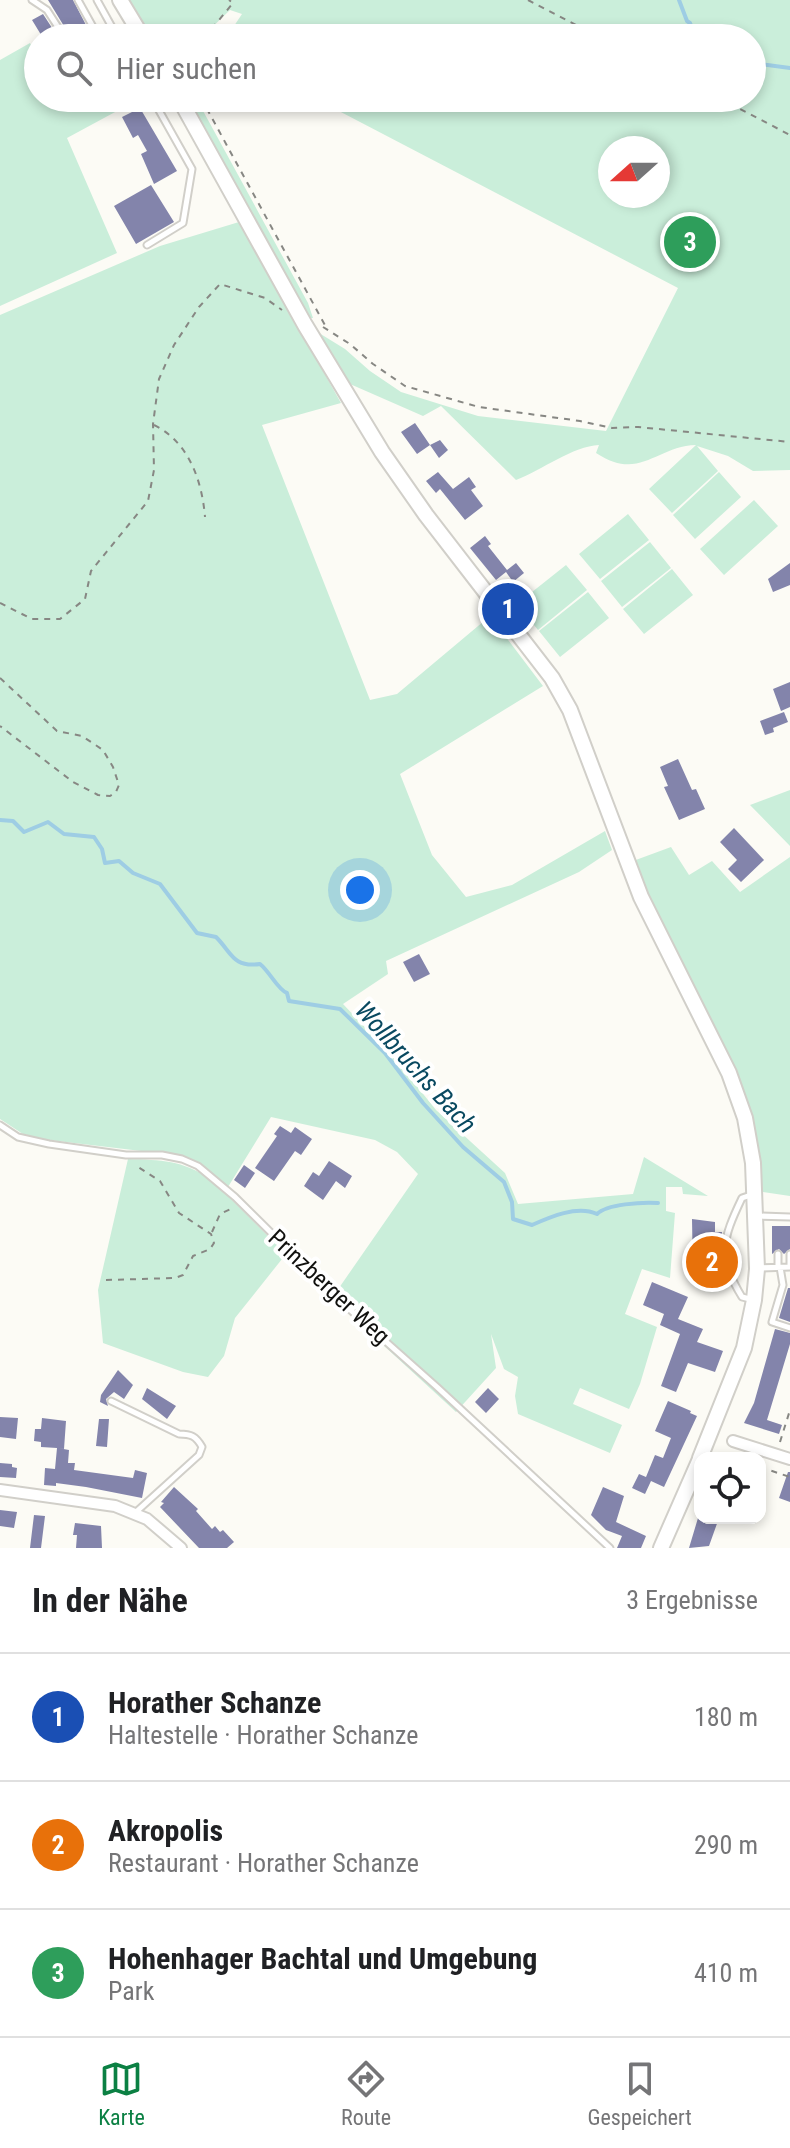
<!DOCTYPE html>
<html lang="de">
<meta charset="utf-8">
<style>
body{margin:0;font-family:"Roboto Condensed",sans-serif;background:#f2f2f2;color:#202124}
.controls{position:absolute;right:24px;bottom:24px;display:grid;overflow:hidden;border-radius:16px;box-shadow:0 4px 12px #0003}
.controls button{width:72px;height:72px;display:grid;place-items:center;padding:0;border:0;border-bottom:2px solid #e0e0e0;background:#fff;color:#202124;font:40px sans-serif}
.compass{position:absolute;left:598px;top:136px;width:72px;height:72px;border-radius:50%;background:#fff;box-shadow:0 4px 12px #0003;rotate:249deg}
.you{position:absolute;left:360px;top:890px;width:28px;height:28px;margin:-20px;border:6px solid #fff;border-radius:50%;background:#1a73e8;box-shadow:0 0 0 12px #1a73e833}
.badge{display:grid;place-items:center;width:52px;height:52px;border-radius:50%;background:#0b8043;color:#fff;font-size:26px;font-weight:700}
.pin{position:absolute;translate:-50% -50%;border:4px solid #fff;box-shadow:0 2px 8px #0006}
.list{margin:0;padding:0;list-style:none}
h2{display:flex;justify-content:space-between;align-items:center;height:104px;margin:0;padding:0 32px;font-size:34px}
h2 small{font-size:26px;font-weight:400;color:#757577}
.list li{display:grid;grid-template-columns:52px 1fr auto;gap:24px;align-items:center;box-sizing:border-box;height:128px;padding:0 32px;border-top:2px solid #e0e0e0}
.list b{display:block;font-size:30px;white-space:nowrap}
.list p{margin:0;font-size:26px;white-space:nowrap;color:#757577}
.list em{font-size:26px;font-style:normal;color:#757577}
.icon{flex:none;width:44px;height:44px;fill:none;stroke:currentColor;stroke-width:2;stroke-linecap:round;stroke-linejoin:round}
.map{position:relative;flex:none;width:790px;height:1548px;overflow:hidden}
.search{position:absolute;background:#fff;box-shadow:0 4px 12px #0003;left:24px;right:24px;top:24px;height:88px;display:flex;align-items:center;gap:20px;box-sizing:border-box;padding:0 28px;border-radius:44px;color:#757577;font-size:30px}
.sheet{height:488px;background:#fff}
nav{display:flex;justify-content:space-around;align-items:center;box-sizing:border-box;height:112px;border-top:2px solid #e0e0e0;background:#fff;font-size:22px;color:#757577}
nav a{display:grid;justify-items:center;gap:4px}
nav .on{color:#0b8043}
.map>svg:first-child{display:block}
</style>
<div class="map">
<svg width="790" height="1548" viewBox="0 0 790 1548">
<rect width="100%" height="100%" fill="#fcfbf5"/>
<!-- green -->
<path fill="#caeeda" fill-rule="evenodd" d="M128,0H790V470L753,471L728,456L697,446L718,471L672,513L649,489L696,445C656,446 640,482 596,453L599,445C573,446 542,470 516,480L441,406L423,416L350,384L319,333L345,349L370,371L401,392L478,416L606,431L678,288L314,98H752V38H226L242,14L230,10L201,38H150ZM610,148H658V196H610Z
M30,43L38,58V98H141L67,138L117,253L0,306V60Z
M185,98H196L308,303L313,318H309Z
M239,222L341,403L262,425L370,700L397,694L490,616L543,686L400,774L432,855L466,897L512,885L605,831L612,850L579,872L386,961L388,974L343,1004L395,1059L436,1110L505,1173L518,1204L633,1194L644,1157L708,1196L683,1194L682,1187H666V1211L675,1213L670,1278L642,1269L625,1314L657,1327L640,1384L629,1409L580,1388L573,1404L622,1425L610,1453L518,1414L515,1396L518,1377L504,1369L491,1334L496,1368L456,1412L332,1298L418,1174L397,1152L375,1140L271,1117L228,1187L200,1164L183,1156L49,1140L23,1134L0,1119V315L160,246Z
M719,472L741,497L695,539L673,515Z
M754,500L778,526L724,575L700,549Z
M628,514L649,540L600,579L579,554Z
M650,542L671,568L622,607L601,581Z
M566,565L587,590L538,630L517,604Z
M672,569L693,595L644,634L623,609Z
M588,592L609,618L560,657L539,631Z
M790,790V846L750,805Z
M671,847L689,875L712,861L740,892L790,857V1196L763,1192L758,1162L633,861Z
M128,1159C162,1160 181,1160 211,1179L286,1254L235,1318L224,1356L208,1377L183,1372L103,1343L98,1290Z"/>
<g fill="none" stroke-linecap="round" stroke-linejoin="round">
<!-- stream -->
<path stroke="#9ecde4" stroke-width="4" d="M679,0L687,21L690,23L696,38
M752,58L760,64L790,68
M0,820L13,821L24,832L48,822L64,834L94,837L102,849L105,863L119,861L133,873L160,884L197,933L216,937C232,953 233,968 260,964C270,972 278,990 287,993L289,1001L340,1009L385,1053L423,1103L463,1147L504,1182L512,1202L513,1219L532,1225C550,1217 577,1205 597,1214C607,1204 642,1202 658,1203"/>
</g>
<!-- building -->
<path fill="#8384ab" d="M48,0H73L86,25L70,36Z
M43,14L56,34L49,38H43L32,20Z
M140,108L177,171L154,184L141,154L147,151L138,135L133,138L122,117Z
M151,185L174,222L136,244L114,206Z
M415,423L430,445L417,454L401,432Z
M440,440L448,450L439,458L430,445Z
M438,472L453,489L469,477L476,487L471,490L483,506L465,520L440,489L436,493L426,481Z
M485,536L491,544L488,546L507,570L516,563L524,573L513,582L506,572L496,580L470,548Z
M790,563V585L773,592L768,579Z
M790,682V707L781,711L773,689Z
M784,712L788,722L773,728L774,732L765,735L760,721Z
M678,759L692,790L696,789L705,809L679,820L664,787L668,786L660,767Z
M734,828L764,860L741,882L728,869L737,860L720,842Z
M419,954L430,974L414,982L403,962Z
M280,1126L291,1133L295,1127L312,1139L301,1155L295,1151L274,1181L255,1168L277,1136L274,1134Z
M329,1161L352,1176L345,1188L336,1181L323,1200L304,1186L313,1172L319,1176Z
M244,1165L255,1173L245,1188L234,1180Z
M692,1219L715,1222V1232H722L720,1249H715L716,1275H705V1279H694L693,1275Z
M772,1226H790V1249L784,1254L779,1249L772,1254Z
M652,1282L688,1297L678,1319L703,1329L697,1342L723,1351L715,1372L688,1363L676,1392L661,1386L680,1334L660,1325L664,1314L643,1305Z
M788,1288H790V1322L779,1318Z
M775,1329L790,1333V1344L767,1420L782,1425L779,1434L744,1423L754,1403Z
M118,1370L133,1385L124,1399L114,1392L106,1399L108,1406L100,1402L101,1395Z
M147,1388L176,1406L167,1419L142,1399Z
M488,1388L499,1399L486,1413L475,1402Z
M668,1401L691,1411L690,1413L697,1416L664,1487L651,1481L645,1494L632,1488L639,1474L646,1477L655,1455L663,1458L671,1438L655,1431Z
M0,1417L18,1418L16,1439L0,1437Z
M42,1418L66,1421L64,1449L58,1448L69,1450L68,1463H75L74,1470L133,1478L135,1470L147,1473L142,1498L86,1487L56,1483V1486L44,1485L45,1468L55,1469L57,1448L41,1447V1442L34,1441L35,1429H41Z
M99,1419H109L107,1447L96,1446Z
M0,1463L12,1464V1467L17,1468L16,1478L0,1477Z
M788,1472H790V1502L779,1498Z
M174,1487L198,1509L196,1511L212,1529L215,1526L220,1532L223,1530L234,1542L227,1548H199L160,1507L164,1503L161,1502Z
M603,1487L624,1496L616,1522L646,1536L641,1548H617L622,1536L606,1530L591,1515Z
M0,1510L17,1512L14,1528L0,1526Z
M34,1515L45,1516L41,1548H30Z
M698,1518H719L709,1546L689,1548Z
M75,1523L101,1526L102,1548H76L77,1535H73Z"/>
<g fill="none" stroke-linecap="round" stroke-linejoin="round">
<!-- lane casing -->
<g stroke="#d1cfc9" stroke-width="9">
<path id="lane" d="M32,0L47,10L65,38
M97,0L118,38
M75,38L93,27L78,0
M147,245L183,223L192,169L152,98
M0,1125L18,1137L49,1144L126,1155H162L182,1159L198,1166L235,1197L338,1299L437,1387L610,1548
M758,1216L790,1217
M778,1254V1267
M780,1267L783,1285L772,1322L790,1328
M758,1268L790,1267V1254
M750,1299L742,1297C717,1256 722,1240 742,1198L751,1195
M111,1401L179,1434C191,1434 196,1436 202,1447L199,1455L136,1512"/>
</g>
<!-- street casing -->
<g stroke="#d1cfc9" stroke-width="14">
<path id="street" d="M733,1441L790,1459
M0,1490L115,1506L147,1519L181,1548"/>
</g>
<!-- secondary casing -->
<g stroke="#d1cfc9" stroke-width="18">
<path id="secondary" d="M120,0L143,38
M179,98L305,325L382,452L426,515L552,678L570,710L641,897L729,1073L745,1118L753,1163L757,1269L754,1300L744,1348L700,1458
M661,1548L700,1459"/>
</g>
<!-- path -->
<path stroke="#878783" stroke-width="2" stroke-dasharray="6 6" stroke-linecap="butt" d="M528,0L601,38
M204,38L233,3L229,0
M201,98L326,327
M719,98L790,135
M323,327L350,344L373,364L405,386L479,407L580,421L612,428L638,427L790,442
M154,425C189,442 202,481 205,517
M0,603L32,619H60L85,599L91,571L148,501L154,470L153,424L159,379L174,345L199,307L220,284L265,298L282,310
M0,678L57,731L82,736L103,750L113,767L119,785L116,792L110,796L98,795L73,782L0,726
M212,1232L220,1214L233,1208
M106,1280L175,1278L183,1275L193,1256L210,1249L214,1243L211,1234L179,1213L160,1181L135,1165
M780,1442L790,1410
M760,1467L790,1477"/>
<!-- lane -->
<use href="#lane" stroke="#fff" stroke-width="5"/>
<!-- street -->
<use href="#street" stroke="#fff" stroke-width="10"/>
<!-- secondary -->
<use href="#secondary" stroke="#fff" stroke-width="14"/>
</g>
<g text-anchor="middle" stroke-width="8" stroke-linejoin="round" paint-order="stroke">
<!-- street labels -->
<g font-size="24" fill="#10100e" stroke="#fff">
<text transform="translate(329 1287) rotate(43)" y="8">Prinzberger Weg</text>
</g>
<!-- water labels -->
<g font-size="26" font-style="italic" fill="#094960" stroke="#fff">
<text transform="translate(416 1067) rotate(48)" y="9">Wollbruchs Bach</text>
</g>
</g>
</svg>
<div class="controls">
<button><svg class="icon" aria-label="locate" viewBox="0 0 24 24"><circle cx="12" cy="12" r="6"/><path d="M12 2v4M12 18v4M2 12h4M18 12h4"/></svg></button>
</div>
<svg class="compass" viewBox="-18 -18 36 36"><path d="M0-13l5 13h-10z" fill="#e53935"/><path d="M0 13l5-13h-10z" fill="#757577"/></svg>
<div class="you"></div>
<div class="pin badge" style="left:508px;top:609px;background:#1a4fb4">1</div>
<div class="pin badge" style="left:712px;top:1262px;background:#e8710a">2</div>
<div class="pin badge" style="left:690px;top:242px;background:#2e9e5b">3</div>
<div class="search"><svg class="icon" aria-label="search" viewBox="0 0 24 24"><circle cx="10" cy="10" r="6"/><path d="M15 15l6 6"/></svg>Hier suchen</div>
</div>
<section class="sheet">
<h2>In der Nähe<small>3 Ergebnisse</small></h2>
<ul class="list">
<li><span class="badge" style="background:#1a4fb4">1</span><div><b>Horather Schanze</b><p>Haltestelle · Horather Schanze</p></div><em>180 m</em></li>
<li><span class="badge" style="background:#e8710a">2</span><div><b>Akropolis</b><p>Restaurant · Horather Schanze</p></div><em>290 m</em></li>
<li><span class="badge" style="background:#2e9e5b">3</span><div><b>Hohenhager Bachtal und Umgebung</b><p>Park</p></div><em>410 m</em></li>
</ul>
</section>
<nav>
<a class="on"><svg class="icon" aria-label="map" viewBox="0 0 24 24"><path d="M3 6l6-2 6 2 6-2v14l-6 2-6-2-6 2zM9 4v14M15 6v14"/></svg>Karte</a>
<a><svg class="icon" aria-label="directions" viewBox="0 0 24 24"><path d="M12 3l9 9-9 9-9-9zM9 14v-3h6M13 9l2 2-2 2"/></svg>Route</a>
<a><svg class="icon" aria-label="saved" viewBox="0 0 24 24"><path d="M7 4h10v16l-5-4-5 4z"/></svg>Gespeichert</a>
</nav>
